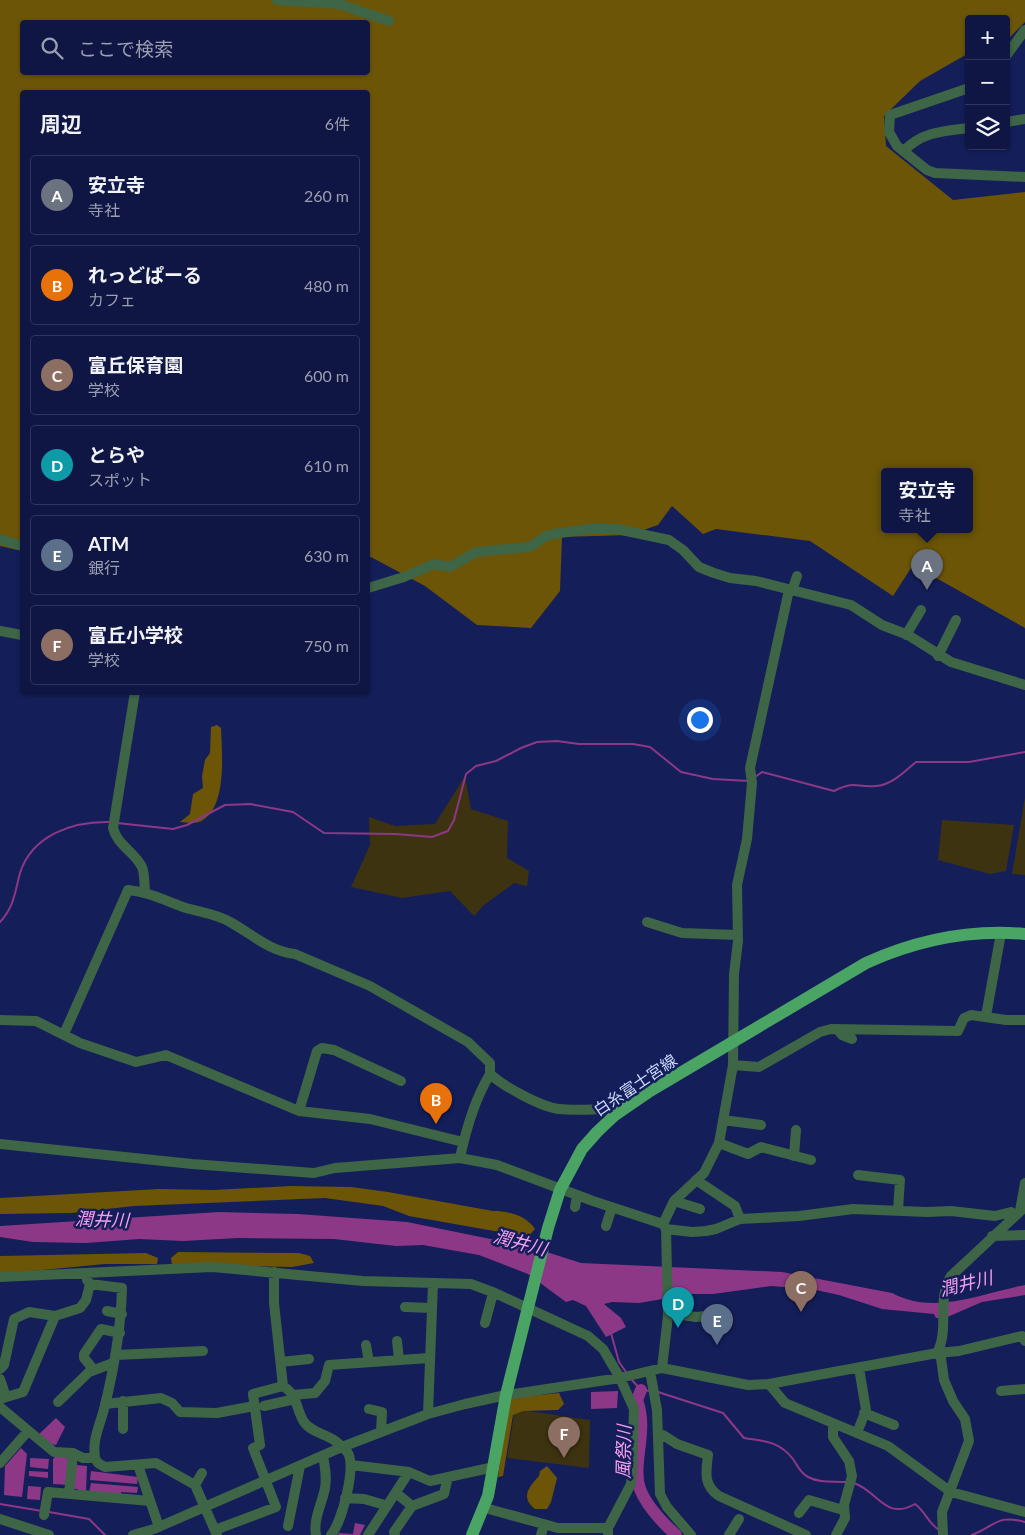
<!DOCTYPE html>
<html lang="ja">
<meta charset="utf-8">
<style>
body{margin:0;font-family:Lato,"Noto Sans JP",sans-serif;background:#1d234e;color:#f1f3f6}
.controls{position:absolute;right:15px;top:15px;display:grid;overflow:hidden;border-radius:5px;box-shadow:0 1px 4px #0004}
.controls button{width:45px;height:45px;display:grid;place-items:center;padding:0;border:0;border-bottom:1px solid #2f355c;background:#0f1643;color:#f1f3f6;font:25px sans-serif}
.you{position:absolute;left:699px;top:719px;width:18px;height:18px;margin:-12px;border:4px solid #fff;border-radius:50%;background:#1a73e8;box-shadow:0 0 0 8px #1a73e833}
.badge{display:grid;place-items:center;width:32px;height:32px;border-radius:50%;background:#8c9099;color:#fff;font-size:16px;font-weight:700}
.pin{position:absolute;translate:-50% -41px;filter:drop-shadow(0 1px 2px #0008)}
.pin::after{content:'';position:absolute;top:26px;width:18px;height:15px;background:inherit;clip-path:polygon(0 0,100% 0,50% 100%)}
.popup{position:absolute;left:881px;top:468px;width:92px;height:65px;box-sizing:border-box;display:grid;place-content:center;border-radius:5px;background:#0f1643;filter:drop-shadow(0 1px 4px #0005);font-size:16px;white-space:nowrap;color:#9b9fb2}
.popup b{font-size:19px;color:#f1f3f6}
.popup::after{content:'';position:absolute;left:50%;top:100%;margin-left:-10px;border:10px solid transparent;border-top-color:#0f1643}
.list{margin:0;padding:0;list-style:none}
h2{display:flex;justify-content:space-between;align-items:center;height:65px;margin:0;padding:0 20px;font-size:21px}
h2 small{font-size:16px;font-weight:400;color:#9b9fb2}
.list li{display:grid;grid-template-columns:32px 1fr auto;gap:15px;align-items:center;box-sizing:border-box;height:80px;margin:0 10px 10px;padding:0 10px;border:1px solid #2f355c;border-radius:5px}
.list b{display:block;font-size:19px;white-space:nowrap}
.list p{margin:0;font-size:16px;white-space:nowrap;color:#9b9fb2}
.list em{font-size:16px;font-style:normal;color:#9b9fb2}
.icon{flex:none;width:28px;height:28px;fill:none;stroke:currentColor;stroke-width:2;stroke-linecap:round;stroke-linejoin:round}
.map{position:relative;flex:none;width:1025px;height:1535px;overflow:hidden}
.search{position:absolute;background:#0f1643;box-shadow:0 1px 4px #0004;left:20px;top:20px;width:350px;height:55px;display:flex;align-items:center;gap:12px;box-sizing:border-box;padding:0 18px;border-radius:5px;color:#9b9fb2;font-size:19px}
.panel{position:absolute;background:#0f1643;box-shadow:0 1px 4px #0004;left:20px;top:90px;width:350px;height:605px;border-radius:5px}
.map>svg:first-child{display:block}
</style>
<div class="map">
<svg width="1025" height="1535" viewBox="0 0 1025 1535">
<rect width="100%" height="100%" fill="#141e59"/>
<!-- green -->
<path fill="#3e3310" d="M465,776L471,809L508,821L507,858L529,871L527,886L514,883L484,905L474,916L450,891L402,898L351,887L370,845L369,817L395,826L435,824Z
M1025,797V875L1012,874Z
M942,820L1014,825L1006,871L990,874L938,860Z
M515,1409L590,1420L589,1468L507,1458Z"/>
<!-- forest -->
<path fill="#6c5507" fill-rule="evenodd" d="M0,0H1025V22L1006,41V19H969V53L920,81L884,116L886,146L953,200L1025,192V628L913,565L893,596L810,541L716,529L703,534L672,506L658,525L629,535L562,537L560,591L531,628L477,625L425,586L371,557H368V92H22V551L0,546ZM22,22H368V72H22ZM884,471H970V529H884Z
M217,725L221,728C222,753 227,805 203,820C196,825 187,822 180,822L190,814L193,794L203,788L202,776L205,760L210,753L211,727Z
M291,1186L351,1187L388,1192L493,1211C509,1211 527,1216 535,1229L528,1237L409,1216L383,1206L325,1198L134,1206L71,1213L0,1214V1198L159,1189L213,1190Z
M178,1252L299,1253L310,1256L314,1263L292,1267L172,1265L171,1258Z
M146,1253L158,1258L157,1264H105L0,1274V1256Z
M559,1393L564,1404L558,1410L523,1411L513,1415L503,1476L498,1477L508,1398Z
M547,1466L557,1478L551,1502L547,1509H535C520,1497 529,1487 539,1476L540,1471Z"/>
<!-- water -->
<path fill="#8d3887" d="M219,1212L298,1214L407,1222L534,1248L581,1263L782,1272L892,1293C934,1316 982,1293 1025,1285V1295L982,1302L945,1318H936L934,1314L882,1309L839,1295L816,1290L772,1286L713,1294H692L639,1303L612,1302L604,1304L621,1318L626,1327L606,1337L586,1306L573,1300L566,1302L528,1274L479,1255L423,1245L396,1246L334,1239L238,1238L183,1241L139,1239L86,1243L33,1242L0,1237V1226Z
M618,1391L617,1408L591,1409V1392Z
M56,1418L65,1427L56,1445L46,1443L37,1436Z
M21,1448L27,1454L22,1497L4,1495L5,1466Z
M57,1455L71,1456L69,1485L53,1484V1459Z
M30,1458L49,1459L48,1469L30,1467Z
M76,1465L87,1466L86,1492L73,1488Z
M29,1471L48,1472V1478L29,1476Z
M91,1471L138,1477L137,1484L90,1480Z
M91,1483L138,1487L137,1493L121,1492V1495L89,1493Z
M28,1486L41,1487L40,1500L27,1499Z
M355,1523L365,1525L360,1535H338L339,1533L353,1534Z"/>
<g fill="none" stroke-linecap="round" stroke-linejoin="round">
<!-- stream -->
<path stroke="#8d3887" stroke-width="2" d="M755,777L762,772L834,791C857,780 855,788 876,786C892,785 905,771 916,762H969L1025,752
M117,823L173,829L187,825L225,805L250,804L293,812L324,833L396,834L432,837L448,831L454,820L466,774L476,766L496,761L521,748L537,742L557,741L579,744H633L650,747L681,772L713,779L749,781
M0,922C14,907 15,892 20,873C32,835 73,821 110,822
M611,1333L619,1362L626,1372
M632,1380L641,1390L650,1391
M658,1392L723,1413L744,1438C764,1441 779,1441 793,1459C797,1465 800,1473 808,1477C819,1483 834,1481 847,1482
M854,1483C878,1491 885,1521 915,1504C925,1511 928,1523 939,1530
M0,1504L42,1511
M49,1512L89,1519L105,1535
M972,1535C996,1526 996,1514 1025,1522"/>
<!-- river -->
<path stroke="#8d3887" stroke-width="12" d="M641,1390L637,1400C649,1432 631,1464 640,1489C646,1505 664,1524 676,1535"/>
<!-- minor -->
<path stroke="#3d6546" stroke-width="10" d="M277,0L339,4L389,21
M1006,56L1025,30
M969,88L890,115L889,132L897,146L927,170L935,173L1025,177
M1006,122L1025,119
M904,151C921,132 944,131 969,128
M0,539L22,546
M368,588L404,577L434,564L450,567L476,552L530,547L546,536L560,533L589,529H617L669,540L683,550L699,567L714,573L730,578L756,581L851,605L882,625L908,635L951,662L1025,685
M792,591L797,576
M0,631L22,635
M906,635L921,610
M938,656L956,620
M135,692L113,828C117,845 134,851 142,867C145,874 144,884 145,891
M647,922L682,933L737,935
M986,1016L1001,933
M0,1020L36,1021L80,1043L136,1062L166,1055L299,1111L370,1119L463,1142
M837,1029L842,1035L852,1039
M64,1034L128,890C149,892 166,901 186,908C200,912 217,914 230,922C252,934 269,951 295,954L370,986L468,1042L490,1063V1074C503,1086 541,1107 559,1109C576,1111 593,1109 610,1109L615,1115
M733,1065L759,1067L820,1032L831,1029L958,1031L964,1018L971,1015L1006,1020H1025
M299,1111L317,1051L322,1048L334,1050L401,1081
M723,1120L761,1125
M719,1143L748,1154L761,1147L811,1160
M0,1144L192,1164L314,1173L335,1168L460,1158L497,1165L593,1201L663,1224
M794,1156L796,1130
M460,1158C466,1129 475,1099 490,1074
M858,1175L900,1180L898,1210
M696,1180L735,1206L740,1219
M674,1201L700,1209
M575,1207L577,1196
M1020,1211L1025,1183
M606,1226L612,1207
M666,1229L692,1232L706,1231L716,1229L740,1219L799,1216L853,1209L927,1212L951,1211L995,1216L1011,1212L1016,1215
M992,1236L1025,1235
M274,1272V1303L283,1386C298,1395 296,1410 304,1422C312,1433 324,1433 334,1440C338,1443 345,1449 348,1453C356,1468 342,1522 331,1535
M0,1277L212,1267L363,1281L471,1284L495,1293L588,1336L603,1349L620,1378L634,1409L632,1472L631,1484L608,1528V1535
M90,1284L122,1288C121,1328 114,1369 104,1409C100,1425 92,1440 95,1457C96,1463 100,1464 105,1467L156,1463L195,1485L217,1535
M405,1307L432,1308
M107,1311L122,1314
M668,1313L696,1317L706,1316
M485,1323L493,1293
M397,1341L399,1360
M366,1345L369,1362
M937,1353L941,1358L944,1380L953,1401L965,1419L969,1441L942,1512L943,1535
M937,1353C950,1329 936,1300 951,1276L1025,1207
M116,1355L203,1351
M281,1362L309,1359
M662,1368L668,1316L666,1229L663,1224L674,1201L704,1173L719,1143L733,1065L734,974L738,941L737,885L747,839L752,783L750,768L789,590
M0,1369L4,1365L14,1319L29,1312L55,1316L80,1308L86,1300L90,1284L87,1280
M94,1370L84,1358V1354L101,1329L120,1333
M650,1371L657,1410L660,1494L667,1507L691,1535
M0,1379L6,1397
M769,1384L785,1403L888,1446L951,1492L1025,1512
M1001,1391L1025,1389
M293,1395L315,1393L325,1381L329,1365L429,1358
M0,1399L23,1392L55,1316
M123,1401V1429
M58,1402L89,1372L113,1363
M105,1404L161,1398L172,1403L180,1412L217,1413L254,1406
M264,1406L295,1399
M0,1407L54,1452L73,1453
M369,1409L382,1412L381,1432
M864,1413L894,1425
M428,1414L433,1283
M833,1424V1437L849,1461L852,1476L844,1505L845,1518L836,1535
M857,1433L866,1410L859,1368
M659,1436L663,1435L677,1444L708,1455C706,1472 703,1485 719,1496L806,1535
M0,1463L28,1431
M138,1465L159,1527
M351,1465L409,1472L430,1481L494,1467
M195,1485L202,1473
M396,1493L412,1506L444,1494L448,1477
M69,1494L73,1453L83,1458H95
M345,1498L364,1499L385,1505
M485,1508L558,1528H608
M799,1513L809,1500L843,1510
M44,1515L48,1492L150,1501
M0,1519L49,1535
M288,1526L300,1466
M215,1530L276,1507L253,1448L260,1445L253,1394L283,1386
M133,1535L154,1529L342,1447L428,1414L465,1404L506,1395L620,1378L662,1368L748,1385L769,1384L937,1353L959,1351L1022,1336L1025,1341
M316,1535C313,1519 322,1504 325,1488C327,1477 325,1467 323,1456
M368,1535L409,1472
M395,1535L394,1532L412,1506
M541,1535L544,1525
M729,1535L739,1519"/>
<!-- major -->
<path stroke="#4aa463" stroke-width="12" d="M472,1535L488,1496L506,1395L548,1228L560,1190L582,1149L597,1132L615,1115L650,1091L866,963C917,940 969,929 1025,934"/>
</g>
<g text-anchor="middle" stroke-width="5" stroke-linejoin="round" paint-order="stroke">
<!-- street labels -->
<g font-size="16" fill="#cdd9fe" stroke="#141e59">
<text transform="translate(635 1085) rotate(-34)" y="6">白糸富士宮線</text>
</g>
<!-- water labels -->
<g font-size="18" font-style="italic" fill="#f79eee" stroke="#141e59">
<text transform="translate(102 1220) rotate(2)" y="6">潤井川</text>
<text transform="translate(520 1243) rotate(15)" y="6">潤井川</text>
<text transform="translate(966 1284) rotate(-14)" y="6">潤井川</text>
<text transform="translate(624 1452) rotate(-89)" y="6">風祭川</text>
</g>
</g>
</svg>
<div class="controls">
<button>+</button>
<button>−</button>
<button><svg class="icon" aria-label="layers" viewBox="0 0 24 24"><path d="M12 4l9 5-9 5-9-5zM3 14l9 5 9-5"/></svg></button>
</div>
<div class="you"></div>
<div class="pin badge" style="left:927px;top:590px;background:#6b7280">A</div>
<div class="popup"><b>安立寺</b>寺社</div>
<div class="pin badge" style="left:436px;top:1124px;background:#e8710a">B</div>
<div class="pin badge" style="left:801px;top:1312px;background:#8d6e63">C</div>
<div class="pin badge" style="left:678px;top:1328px;background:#0f9aa8">D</div>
<div class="pin badge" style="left:717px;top:1345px;background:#5c6f8a">E</div>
<div class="pin badge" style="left:564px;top:1458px;background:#8d6e63">F</div>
<div class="search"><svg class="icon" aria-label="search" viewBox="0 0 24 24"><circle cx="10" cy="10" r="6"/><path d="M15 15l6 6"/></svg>ここで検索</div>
<section class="panel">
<h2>周辺<small>6件</small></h2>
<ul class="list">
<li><span class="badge" style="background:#6b7280">A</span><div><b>安立寺</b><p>寺社</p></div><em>260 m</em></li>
<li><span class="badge" style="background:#e8710a">B</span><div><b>れっどぱーる</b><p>カフェ</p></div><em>480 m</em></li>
<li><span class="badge" style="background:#8d6e63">C</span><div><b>富丘保育園</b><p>学校</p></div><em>600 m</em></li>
<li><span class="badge" style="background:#0f9aa8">D</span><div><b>とらや</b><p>スポット</p></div><em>610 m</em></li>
<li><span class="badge" style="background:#5c6f8a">E</span><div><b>ATM</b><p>銀行</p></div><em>630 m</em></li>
<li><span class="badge" style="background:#8d6e63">F</span><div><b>富丘小学校</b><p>学校</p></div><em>750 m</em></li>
</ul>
</section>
</div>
